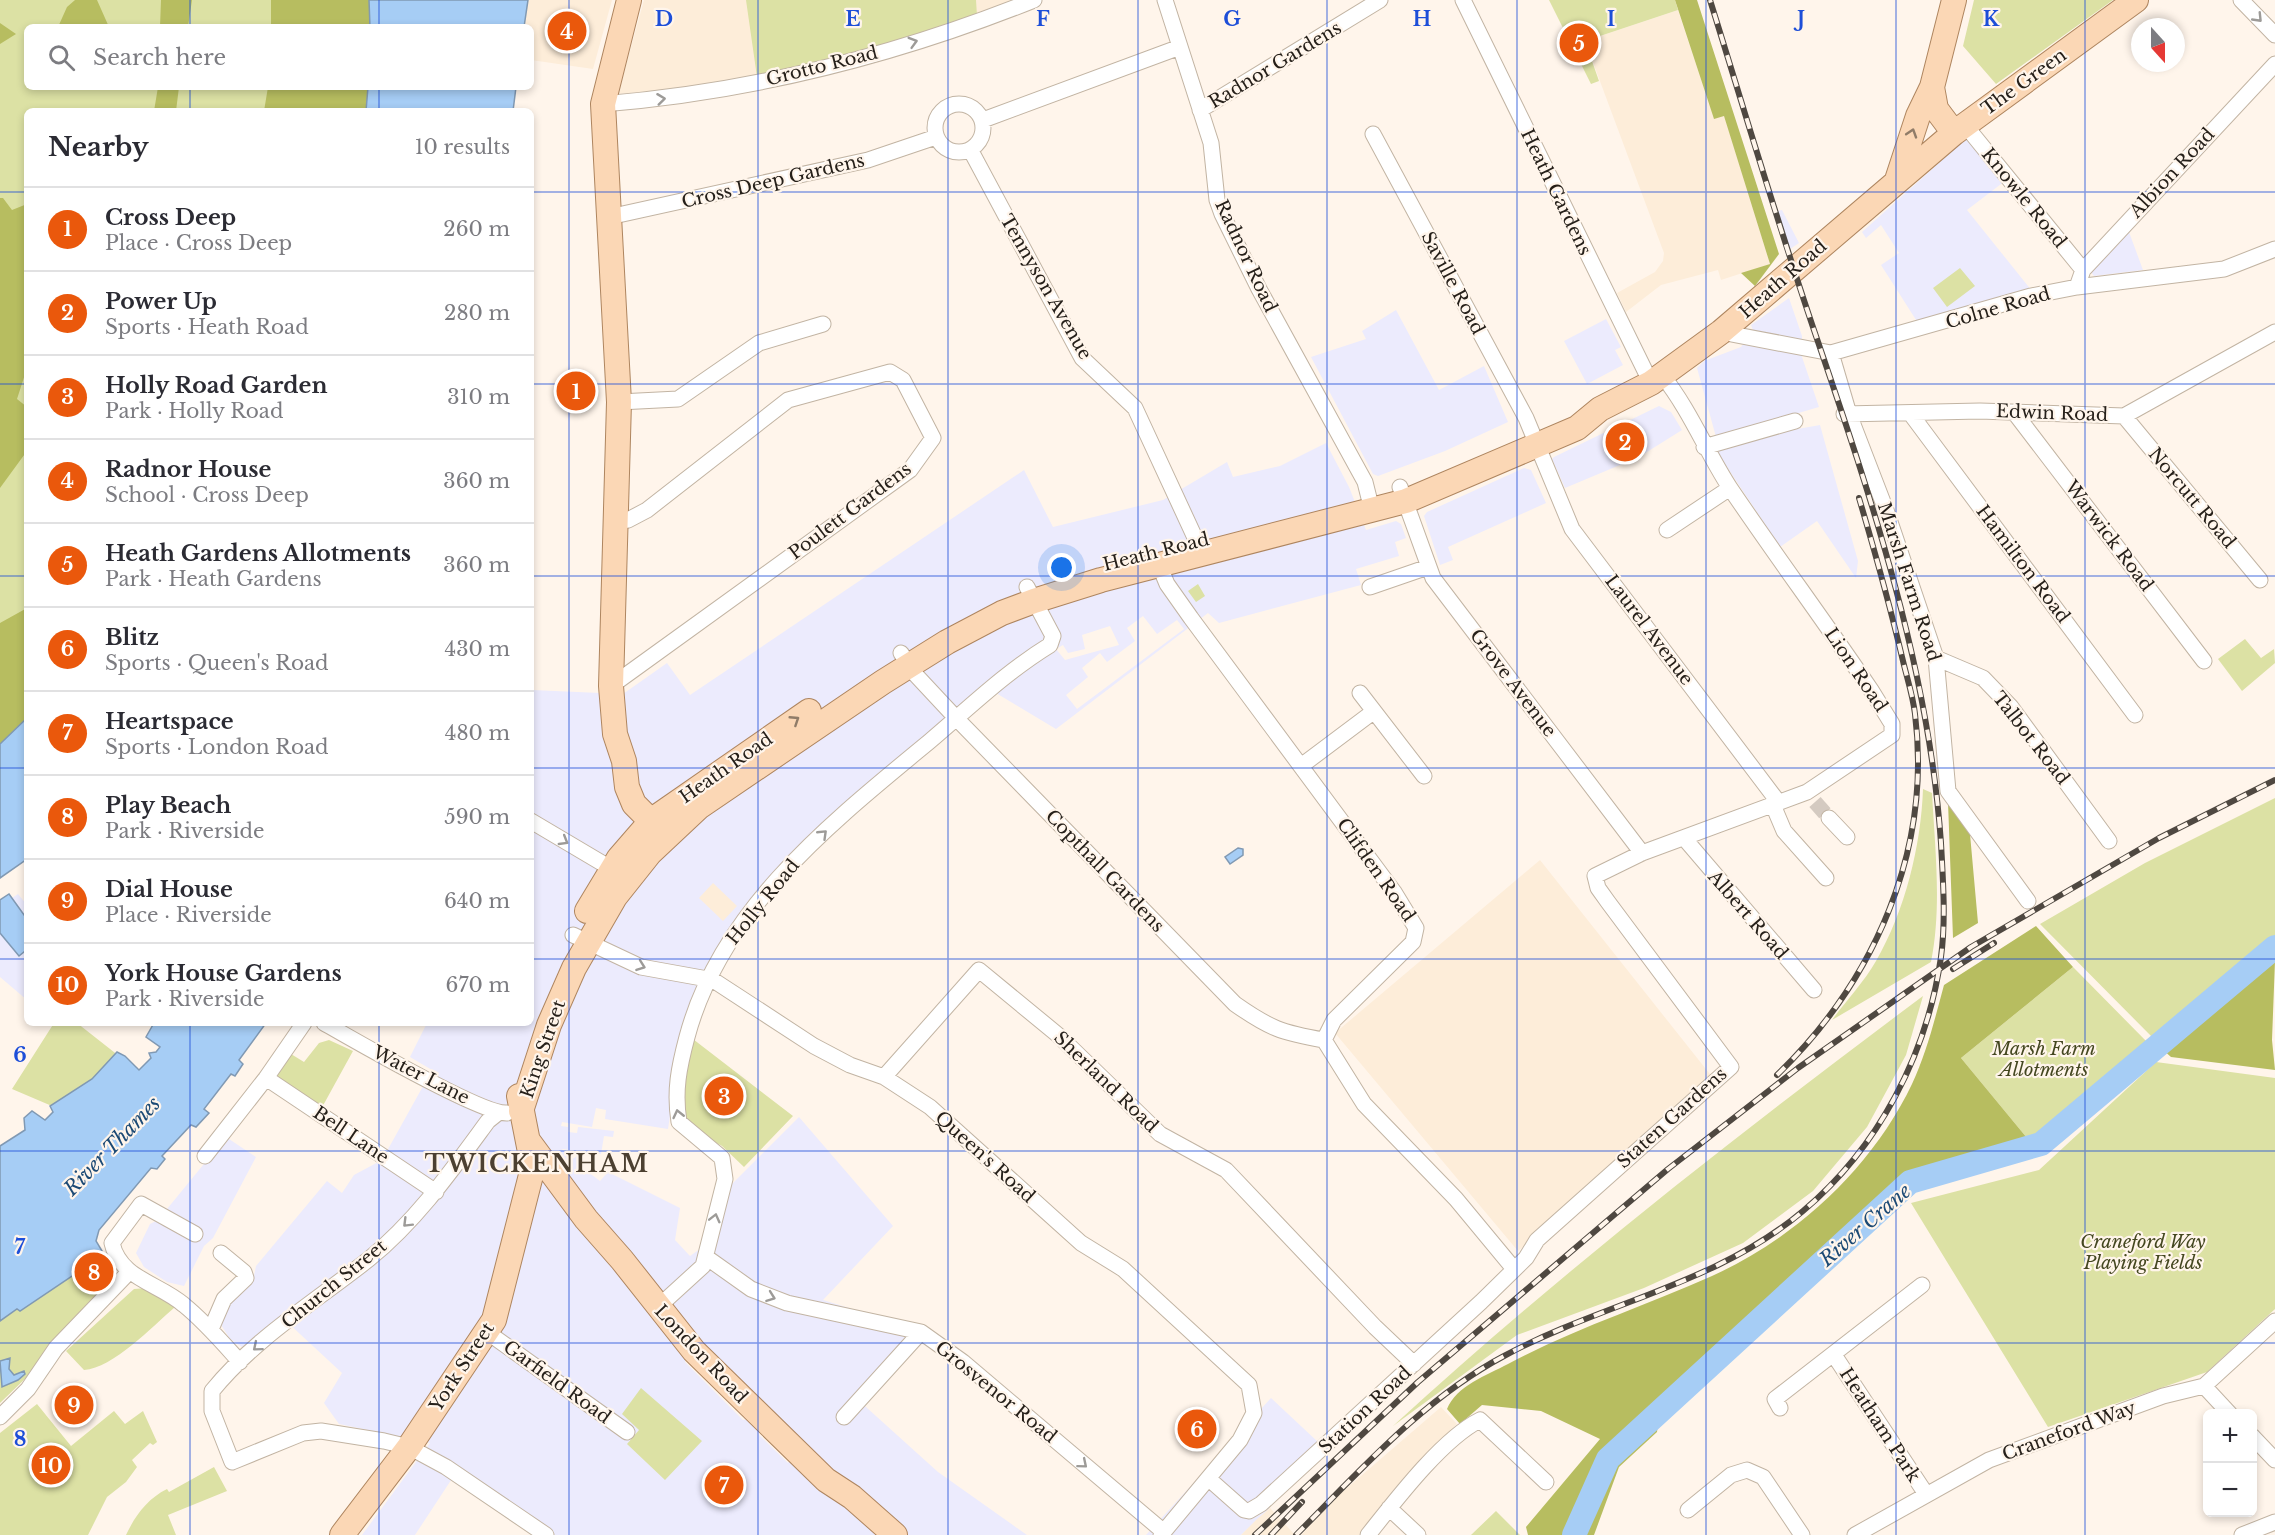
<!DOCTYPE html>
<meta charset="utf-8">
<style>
body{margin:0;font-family:"Libre Baskerville",serif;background:#f7f7f7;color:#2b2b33}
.controls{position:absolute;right:18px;bottom:18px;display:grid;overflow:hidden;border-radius:9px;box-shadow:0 3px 9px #0003}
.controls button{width:54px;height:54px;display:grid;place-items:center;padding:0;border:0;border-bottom:2px solid #e1e1e2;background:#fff;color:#2b2b33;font:30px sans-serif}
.compass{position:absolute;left:2131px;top:18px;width:54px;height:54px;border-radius:50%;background:#fff;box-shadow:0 3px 9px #0003;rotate:159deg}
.you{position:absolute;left:1062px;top:568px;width:21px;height:21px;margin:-15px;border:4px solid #fff;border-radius:50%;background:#1a73e8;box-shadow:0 0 0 9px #1a73e833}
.badge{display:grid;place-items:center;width:39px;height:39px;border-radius:50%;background:#ea580c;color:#fff;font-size:20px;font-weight:700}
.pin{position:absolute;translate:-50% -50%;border:3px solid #fff;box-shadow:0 2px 6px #0006}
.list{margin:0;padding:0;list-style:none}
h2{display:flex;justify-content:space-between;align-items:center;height:78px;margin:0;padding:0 24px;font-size:26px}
h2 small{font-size:20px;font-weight:400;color:#7c7c81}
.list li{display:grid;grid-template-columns:39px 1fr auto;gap:18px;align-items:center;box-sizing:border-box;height:84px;padding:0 24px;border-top:2px solid #e1e1e2}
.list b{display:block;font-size:22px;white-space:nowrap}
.list p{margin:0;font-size:20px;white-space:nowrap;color:#7c7c81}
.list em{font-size:20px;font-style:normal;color:#7c7c81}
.icon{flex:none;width:33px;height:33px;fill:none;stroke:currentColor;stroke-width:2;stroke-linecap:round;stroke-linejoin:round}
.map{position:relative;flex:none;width:2275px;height:1535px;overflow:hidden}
.search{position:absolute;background:#fff;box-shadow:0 3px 9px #0003;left:24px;top:24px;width:510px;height:66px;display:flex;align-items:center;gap:15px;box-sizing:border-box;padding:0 21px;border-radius:9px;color:#7c7c81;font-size:22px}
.panel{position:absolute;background:#fff;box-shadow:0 3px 9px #0003;left:24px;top:108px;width:510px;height:918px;border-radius:9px}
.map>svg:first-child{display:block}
</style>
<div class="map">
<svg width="2275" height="1535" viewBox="0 0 2275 1535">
<rect width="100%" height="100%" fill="#fff5eb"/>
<!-- commercial -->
<path fill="#ecebfd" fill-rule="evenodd" d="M1969,136L2005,181L1967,210L2032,291L1918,323L1881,265L1899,253L1881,225L1866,238L1862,232Z
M1782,210L1799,243L1790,249L1778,211Z
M2129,232L2143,270L2094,276L2091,272Z
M1789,298L1802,336V357L1819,407L1716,437L1697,368L1704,361L1741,347L1753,330L1751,325Z
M1396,310L1439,390L1484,366L1508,422L1445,451L1378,476L1373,474L1311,357L1366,339L1362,331Z
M1606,319L1621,347L1615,350L1623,365L1587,384L1564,341Z
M1659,406L1671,412L1682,430L1639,457L1565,488L1552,459L1554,457Z
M1820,425L1858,561L1856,578L1817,521L1780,547L1715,449L1764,435Z
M1326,443L1349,487L1366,530L1396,521L1401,524L1406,538L1395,542L1399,556L1356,569L1361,585L1219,623L1208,613L1056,729L991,690L792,867L745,921L682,1038L668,1129L605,1119L606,1110L596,1108L592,1127L562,1122L561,1126L568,1127V1132L577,1133L578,1127L614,1131L613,1137L604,1136L601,1154L562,1149L571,1160L577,1156L585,1165L579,1170L584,1175L588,1172L600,1181L608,1172L680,1208L675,1240L690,1256L707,1244L728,1188L799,1117L893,1226L823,1300L918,1329L856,1398L938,1472L1027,1535H555L459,1468L415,1535H362L430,1443L339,1424L324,1403L342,1373L286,1321L242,1347L230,1339L218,1320L224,1304L253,1281L256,1266L327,1181L342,1193L354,1175L382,1160L432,1070L410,1057L427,1023H531L532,690L623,694L667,663L690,695L1024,470L1053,527L1163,500L1227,462L1233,477L1280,466ZM1143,616L1157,634L1177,620L1184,629L1077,709L1066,695L1088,677L1082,668L1100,653L1107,662L1135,641L1127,628ZM1110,626L1119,645L1065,660L1056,649L1063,645L1068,653L1085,649L1082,635ZM685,1356L749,1419L743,1420L685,1362ZM761,1430L790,1460L788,1463L758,1434Z
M1524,468L1531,470L1546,503L1448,547L1453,560L1440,565L1424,516L1427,512Z
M18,894L27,905V1000L0,977V906Z
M226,1137L256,1157L213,1238L204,1246L184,1286L167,1282L144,1267L136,1253L150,1224L158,1220Z
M1271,1398L1318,1442L1260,1499L1270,1508L1241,1535H1146Z"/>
<!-- built -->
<path fill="#fdedd9" d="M528,0H612L593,69L531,60V27H524Z
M644,0H1017L935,31L713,86L618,94Z
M1678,10L1714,118L1724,115L1770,264L1721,280L1718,270L1661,285L1626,312L1617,293L1655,272L1663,261L1664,253L1585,41Z
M1540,860L1713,1078L1518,1251L1335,1033Z
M713,883L737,906L723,921L699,898Z
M1441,1407L1457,1424L1396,1487L1359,1535H1301L1340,1494Z
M1270,1508L1295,1535H1241L1256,1520Z"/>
<!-- green -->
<path fill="#dce1a4" d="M0,0H357V27H27V87H348L344,111H27V703L0,731Z
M746,0H976L977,16L935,31L757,77Z
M1549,0H1675L1678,10L1585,41L1599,81L1591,84Z
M1974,0H2113L1996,84L1963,46Z
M1960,268L1975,286L1947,307L1933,288Z
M1198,584L1205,596L1196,602L1188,591Z
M2245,639L2261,658L2274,649L2275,663L2242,691L2218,659Z
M1923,789L1932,793C1935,849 1942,907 1931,962L1832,1020C1846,1001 1864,982 1876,961C1905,911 1921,846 1923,789Z
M2275,798V936L2154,1039L2040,924L2145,863Z
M2073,967L2148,1043L2042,1132L2027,1138L1961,1058Z
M1923,996L1906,1055L1867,1127L1813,1191L1743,1243L1644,1288L1517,1335L1393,1426C1561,1272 1741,1132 1923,996Z
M54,1023H77L138,1071L73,1115L12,1089Z
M689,1036L793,1116L744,1167L722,1146L690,1128L684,1119L681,1082Z
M329,1040L353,1051L320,1111L274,1078L291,1054L304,1062L319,1043Z
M2156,1062L2275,1078V1309L2207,1372L2048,1427L1911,1203L2039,1170Z
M87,1266H92L105,1279L103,1288L29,1375L0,1403V1321L17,1309L20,1311Z
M147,1288L175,1307C152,1327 113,1368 84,1370L66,1351L134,1289Z
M641,1388L702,1441L665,1480L627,1444L639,1430L622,1414Z
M37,1404L71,1446L114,1411L125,1424L143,1411L157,1442L153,1445L150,1443L132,1460L137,1467L126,1482L107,1497L88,1535H0V1433Z
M214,1467L227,1491L168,1515L176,1535H126C135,1516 147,1499 167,1489L169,1492Z
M1496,1511L1520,1535H1471Z"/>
<!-- forest -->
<path fill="#b7bd60" d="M75,0H97L109,27H58L67,7Z
M161,0H192L188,27H160Z
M271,0H378L377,27H271Z
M1675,0H1697L1779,254L1755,286L1741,273L1770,264L1724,116L1714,119Z
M0,23L16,34L0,44Z
M158,87H179L176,111H154Z
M268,87H373L371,111H264Z
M0,198H3L12,210L27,204V368L17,399L27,407V451L0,488Z
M27,608V730L0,764V623Z
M1948,802L1970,834L1978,923L1953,938Z
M2036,926L2073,967L1961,1058L2027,1138L1906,1178L1660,1407L1657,1432L1619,1467L1594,1535H1528L1526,1527L1600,1439L1541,1411L1482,1405L1460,1424L1447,1409C1456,1386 1487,1375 1508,1364C1575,1328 1643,1307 1712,1276C1796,1238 1872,1168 1912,1084C1927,1052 1935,1018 1944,985Z
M2275,961L2272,1040L2275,1070L2171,1057L2162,1049Z"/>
<!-- water -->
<path fill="#a6cdf5" stroke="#8099b3" stroke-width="1.5" d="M369,0H528L524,27H370Z
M368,87H516L513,111H366Z
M27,718V859L0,878V744Z
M1238,848L1243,849V855L1230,864L1225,857Z
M9,894L27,919V954L24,952L19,956L0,933V900Z
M154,1023H266L239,1060L243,1064L235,1076L231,1074L204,1109L209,1113L196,1127L191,1125L162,1156L165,1159L157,1169L151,1168L99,1230L96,1241L102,1251L100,1253L115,1269L105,1279L92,1266H87L20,1311L17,1309L0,1321V1146L25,1130L24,1118L32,1111L45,1120L53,1112L50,1106L92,1079L117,1052L125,1056L139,1070L151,1058L149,1053L156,1052L160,1047L146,1037Z
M10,1358L9,1369L14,1375L24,1371L25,1374L18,1380L2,1387L0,1361Z"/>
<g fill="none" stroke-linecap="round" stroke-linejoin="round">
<!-- river -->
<path stroke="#a6cdf5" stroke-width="24" d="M1574,1535L1608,1459L1910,1182L2041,1144L2275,947"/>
<!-- street-tunnel -->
<path stroke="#d4cac1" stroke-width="15" stroke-dasharray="15 8" stroke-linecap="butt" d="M1815,802L1829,818"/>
<!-- street casing -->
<g stroke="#c2b4a3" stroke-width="17">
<path id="street" d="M1165,0L1211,143L1217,200L1222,214L1259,289L1365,482L1372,510
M1463,0L1651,383
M2241,0L2275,35
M935 128a24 24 0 1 1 48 0a24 24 0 1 1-48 0Z
M603,104C750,92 897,55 1034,0
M1200,110L1380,0
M983,120L1180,47
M1965,125L2083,270
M1373,134L1526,418L1572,529L1779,803
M971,151L1082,358L1135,408L1203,555
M609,217L868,160L936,137
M2077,287L2083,270L2275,64
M1721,332L1831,353L2031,296L2077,287L2224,269L2275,249
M1831,353L1849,414L1886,510L1936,658L1948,791L2028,901
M619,402L678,399L759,343L823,324
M2014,412L2204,661
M1910,413L2135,715
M1844,414L1980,411L2124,416L2275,332
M2124,416L2260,580
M1704,447L1795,421
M1400,487L1433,578L1642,853
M1667,530L1730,488
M1160,567L1167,584L1191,618L1394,892L1416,928L1413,942L1334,1020L1324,1040L1364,1104L1456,1199L1514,1269
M1370,587L1428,567
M901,653L914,673L956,718L1235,1004C1269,1028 1282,1033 1324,1040
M1936,658L1983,678L2011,707L2109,841
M611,686L910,470L933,438L903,380L890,372L788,400L647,510L628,520L615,522
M1360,693L1424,776
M1301,766L1373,712
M1773,805L1784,831L1826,878
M1829,818L1847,837
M531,821L612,869
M1684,838L1814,990
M573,935L641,967L713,980L814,1046L850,1065L884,1077L930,1107L1081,1243L1123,1269L1249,1385L1254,1413L1240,1440L1161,1535
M324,1023C352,1039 483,1115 507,1113
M884,1077L979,970L1058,1035L1160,1134L1226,1170L1375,1327L1414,1364
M266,1078L436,1192
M498,1113L488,1121C452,1170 417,1220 369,1259C316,1301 255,1338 212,1391V1411L232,1462L303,1433L321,1431L384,1441L409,1447L446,1467L546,1535
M205,1156L266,1078L304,1023
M195,1234L141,1204L112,1243C120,1279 159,1283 184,1305C205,1322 222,1342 240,1362
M706,1257L751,1289L787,1303L921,1332L963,1362L1164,1532
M657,1308L703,1266L725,1179L722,1158L679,1122C674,1091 679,1067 687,1037C721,909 832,822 930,741C970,707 1006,672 1050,645L1053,636L1027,587
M211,1329L224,1299L246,1278L244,1272L221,1253
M487,1332L627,1432
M1834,1355L1926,1494
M2204,1386L2230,1414
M1780,1408L1775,1399L1922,1285
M0,1417L28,1389L56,1348L129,1272
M844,1417L921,1332
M2252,1436L2275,1460
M1209,1479L1244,1510L1249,1511L1261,1504L1481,1302L1526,1258L1537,1240L1731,1067L1608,902L1598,888L1595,876L1642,853L1807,792L1892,735V724L1871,690C1825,622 1776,556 1730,488C1706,451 1690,410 1662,375
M1389,1508L1418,1535
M1688,1510L1731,1475L1747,1470L1763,1477L1802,1535
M1368,1535C1395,1501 1442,1439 1480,1420L1546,1482
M1855,1535L1989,1460L2163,1396L2204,1386L2275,1321
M2242,1535L2275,1522"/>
</g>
<!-- primary casing -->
<g stroke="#ae855f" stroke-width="26">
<path id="primary" d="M629,0L603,104L619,402L611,686L615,734L624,761L627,787L634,804L662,832
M1932,87L1936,109L1954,133
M1897,180L1918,116L1932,87L1954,0
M587,911L619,858L652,820L809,711
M521,1111L549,1025L574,968L615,897L650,853L699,807L883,682L947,642L1002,613L1034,601L1101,580L1406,501L1577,428L1600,409L1651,383L1721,332L1954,133L2136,0
M529,1142L586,1219L622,1260L694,1351L826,1480L852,1497L895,1535
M342,1535L409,1447L494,1320L531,1175L530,1152L519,1096"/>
</g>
<!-- street -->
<use href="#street" stroke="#fff" stroke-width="15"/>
<!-- primary -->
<use href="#primary" stroke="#fbd7b5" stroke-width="24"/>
<!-- rail casing -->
<g stroke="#4f4841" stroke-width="6">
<path id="rail" d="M1953,969L1994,943
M1777,1075C1875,980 1932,850 1915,714C1913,696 1907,678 1903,661C1890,606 1875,552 1859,498
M1255,1535L1418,1382L1668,1169L1798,1068L1971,947L2159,838L2275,780
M1271,1535L1302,1502
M1296,1535C1360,1471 1423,1399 1504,1356C1602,1303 1717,1284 1803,1211C1878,1148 1927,1055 1941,957C1946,920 1943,881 1941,843C1929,669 1872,500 1816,336C1778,225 1745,112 1710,0"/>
</g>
<!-- rail -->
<use href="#rail" stroke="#fff5eb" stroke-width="4" stroke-dasharray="11" stroke-linecap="butt"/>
</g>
<!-- one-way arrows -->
<defs><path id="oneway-chevron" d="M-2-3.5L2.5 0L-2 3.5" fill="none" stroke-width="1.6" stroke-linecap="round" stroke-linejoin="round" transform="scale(1.5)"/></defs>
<g stroke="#9d9b98">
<use href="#oneway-chevron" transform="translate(2258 18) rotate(46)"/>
<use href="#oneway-chevron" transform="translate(913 42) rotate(-16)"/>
<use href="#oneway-chevron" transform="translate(661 99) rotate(-7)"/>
<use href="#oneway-chevron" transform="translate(823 834) rotate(-44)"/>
<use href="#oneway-chevron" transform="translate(564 841) rotate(31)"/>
<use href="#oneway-chevron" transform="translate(641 966) rotate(20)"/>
<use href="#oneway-chevron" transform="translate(678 1114) rotate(-103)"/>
<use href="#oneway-chevron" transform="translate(715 1218) rotate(-76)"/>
<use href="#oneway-chevron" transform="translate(407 1223) rotate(135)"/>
<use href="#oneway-chevron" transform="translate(771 1297) rotate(20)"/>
<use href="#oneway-chevron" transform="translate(257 1347) rotate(140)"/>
<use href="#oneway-chevron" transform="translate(1083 1464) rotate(40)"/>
</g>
<g stroke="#907c68">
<use href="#oneway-chevron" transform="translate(1912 133) rotate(-72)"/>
<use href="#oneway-chevron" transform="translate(795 720) rotate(-33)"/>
</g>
<!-- grid -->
<path fill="none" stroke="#1d4ed8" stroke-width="1.5" stroke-opacity="0.55" d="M190,0V27M379,0V27M569,0V1535M758,0V1535M948,0V1535M1138,0V1535M1327,0V1535M1517,0V1535M1706,0V1535M1896,0V1535M2085,0V1535M190,87V111M379,87V111M0,192H27M531,192H2275M0,384H27M531,384H2275M0,576H27M531,576H2275M0,768H27M531,768H2275M0,959H27M531,959H2275M190,1023V1535M379,1023V1535M0,1151H2275M0,1343H2275"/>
<g text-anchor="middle" stroke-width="4.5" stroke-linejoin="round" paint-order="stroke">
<!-- street labels -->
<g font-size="18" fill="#26201a" stroke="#fff5eb">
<text transform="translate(1275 65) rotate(-31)" y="6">Radnor Gardens</text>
<text transform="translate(822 66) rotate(-14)" y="6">Grotto Road</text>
<text transform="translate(2024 82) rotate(-36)" y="6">The Green</text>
<text transform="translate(2172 173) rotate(-47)" y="6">Albion Road</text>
<text transform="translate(773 181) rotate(-13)" y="6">Cross Deep Gardens</text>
<text transform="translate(1556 192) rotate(64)" y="6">Heath Gardens</text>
<text transform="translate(2024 198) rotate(51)" y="6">Knowle Road</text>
<text transform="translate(1246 256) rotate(65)" y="6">Radnor Road</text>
<text transform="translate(1783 279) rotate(-41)" y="6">Heath Road</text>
<text transform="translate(1453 283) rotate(62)" y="6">Saville Road</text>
<text transform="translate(1046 287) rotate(60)" y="6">Tennyson Avenue</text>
<text transform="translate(1998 308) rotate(-16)" y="6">Colne Road</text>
<text transform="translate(2052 413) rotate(2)" y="6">Edwin Road</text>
<text transform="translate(2192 498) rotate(50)" y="6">Norcutt Road</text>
<text transform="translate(850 511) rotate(-37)" y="6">Poulett Gardens</text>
<text transform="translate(2109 536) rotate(53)" y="6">Warwick Road</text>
<text transform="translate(1156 552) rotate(-14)" y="6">Heath Road</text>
<text transform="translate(2023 564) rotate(53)" y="6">Hamilton Road</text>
<text transform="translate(1909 582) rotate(72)" y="6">Marsh Farm Road</text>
<text transform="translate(1649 630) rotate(53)" y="6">Laurel Avenue</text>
<text transform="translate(1856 670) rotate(56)" y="6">Lion Road</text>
<text transform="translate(1513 683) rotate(53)" y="6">Grove Avenue</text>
<text transform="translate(2031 738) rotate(52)" y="6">Talbot Road</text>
<text transform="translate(726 768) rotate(-35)" y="6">Heath Road</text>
<text transform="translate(1376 870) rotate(55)" y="6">Clifden Road</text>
<text transform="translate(1105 871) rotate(46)" y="6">Copthall Gardens</text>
<text transform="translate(763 902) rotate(-51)" y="6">Holly Road</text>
<text transform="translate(1748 915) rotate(49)" y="6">Albert Road</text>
<text transform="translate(543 1049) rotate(-71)" y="6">King Street</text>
<text transform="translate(421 1075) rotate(27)" y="6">Water Lane</text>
<text transform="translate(1106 1082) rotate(44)" y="6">Sherland Road</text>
<text transform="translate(1672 1118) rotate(-42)" y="6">Staten Gardens</text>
<text transform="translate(351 1135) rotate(34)" y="6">Bell Lane</text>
<text transform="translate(985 1157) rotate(42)" y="6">Queen's Road</text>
<text transform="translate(334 1284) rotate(-39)" y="6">Church Street</text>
<text transform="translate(701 1354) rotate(47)" y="6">London Road</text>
<text transform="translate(462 1367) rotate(-57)" y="6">York Street</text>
<text transform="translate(557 1382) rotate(36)" y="6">Garfield Road</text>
<text transform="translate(996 1392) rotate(39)" y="6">Grosvenor Road</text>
<text transform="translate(1365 1410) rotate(-43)" y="6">Station Road</text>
<text transform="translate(1880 1425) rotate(57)" y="6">Heatham Park</text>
<text transform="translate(2069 1431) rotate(-20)" y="6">Craneford Way</text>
</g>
<!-- park labels -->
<g font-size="18" font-style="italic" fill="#444720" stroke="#fff5eb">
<text x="2044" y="1055">Marsh Farm<tspan x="2044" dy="21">Allotments</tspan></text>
<text x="2143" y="1248">Craneford Way<tspan x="2143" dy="21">Playing Fields</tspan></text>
</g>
<!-- water labels -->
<g font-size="20" font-style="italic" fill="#1c4a75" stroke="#fff5eb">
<text transform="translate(112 1146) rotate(-46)" y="7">River Thames</text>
<text transform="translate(1865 1225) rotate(-41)" y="7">River Crane</text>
</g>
<!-- district labels -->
<g font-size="24" font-weight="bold" letter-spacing="1.5" fill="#4c4031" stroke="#fff5eb">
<text x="537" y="1172">TWICKENHAM</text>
</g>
</g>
<g font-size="20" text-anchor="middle" font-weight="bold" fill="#1d4ed8" stroke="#fff5eb" stroke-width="4.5" stroke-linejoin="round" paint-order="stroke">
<text x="664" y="26">D</text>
<text x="853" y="26">E</text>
<text x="1043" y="26">F</text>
<text x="1232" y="26">G</text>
<text x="1422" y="26">H</text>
<text x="1611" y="26">I</text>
<text x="1801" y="26">J</text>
<text x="1991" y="26">K</text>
<text x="20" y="1062">6</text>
<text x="20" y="1254">7</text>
<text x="20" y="1446">8</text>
</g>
</svg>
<div class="controls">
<button>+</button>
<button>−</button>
</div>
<svg class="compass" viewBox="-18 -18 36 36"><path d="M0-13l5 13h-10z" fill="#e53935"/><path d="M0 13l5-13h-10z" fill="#7c7c81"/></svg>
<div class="you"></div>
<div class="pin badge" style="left:576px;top:391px">1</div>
<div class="pin badge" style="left:1625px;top:442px">2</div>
<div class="pin badge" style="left:724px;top:1096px">3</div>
<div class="pin badge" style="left:567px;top:31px">4</div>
<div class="pin badge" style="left:1579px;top:43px">5</div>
<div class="pin badge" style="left:1197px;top:1429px">6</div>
<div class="pin badge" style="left:724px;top:1485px">7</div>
<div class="pin badge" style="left:94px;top:1272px">8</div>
<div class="pin badge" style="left:74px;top:1405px">9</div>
<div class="pin badge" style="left:51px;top:1465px">10</div>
<div class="search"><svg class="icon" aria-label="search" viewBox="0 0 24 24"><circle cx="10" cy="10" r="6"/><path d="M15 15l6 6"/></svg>Search here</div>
<section class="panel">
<h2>Nearby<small>10 results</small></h2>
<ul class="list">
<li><span class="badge">1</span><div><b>Cross Deep</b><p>Place · Cross Deep</p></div><em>260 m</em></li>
<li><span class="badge">2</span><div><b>Power Up</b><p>Sports · Heath Road</p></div><em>280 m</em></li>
<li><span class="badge">3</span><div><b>Holly Road Garden</b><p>Park · Holly Road</p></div><em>310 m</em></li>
<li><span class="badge">4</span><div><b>Radnor House</b><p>School · Cross Deep</p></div><em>360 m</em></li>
<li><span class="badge">5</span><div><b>Heath Gardens Allotments</b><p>Park · Heath Gardens</p></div><em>360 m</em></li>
<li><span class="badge">6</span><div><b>Blitz</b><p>Sports · Queen's Road</p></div><em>430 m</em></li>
<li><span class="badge">7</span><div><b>Heartspace</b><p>Sports · London Road</p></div><em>480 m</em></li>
<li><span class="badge">8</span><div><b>Play Beach</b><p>Park · Riverside</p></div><em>590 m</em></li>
<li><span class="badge">9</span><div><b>Dial House</b><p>Place · Riverside</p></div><em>640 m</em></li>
<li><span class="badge">10</span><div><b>York House Gardens</b><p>Park · Riverside</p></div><em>670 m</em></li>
</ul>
</section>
</div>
